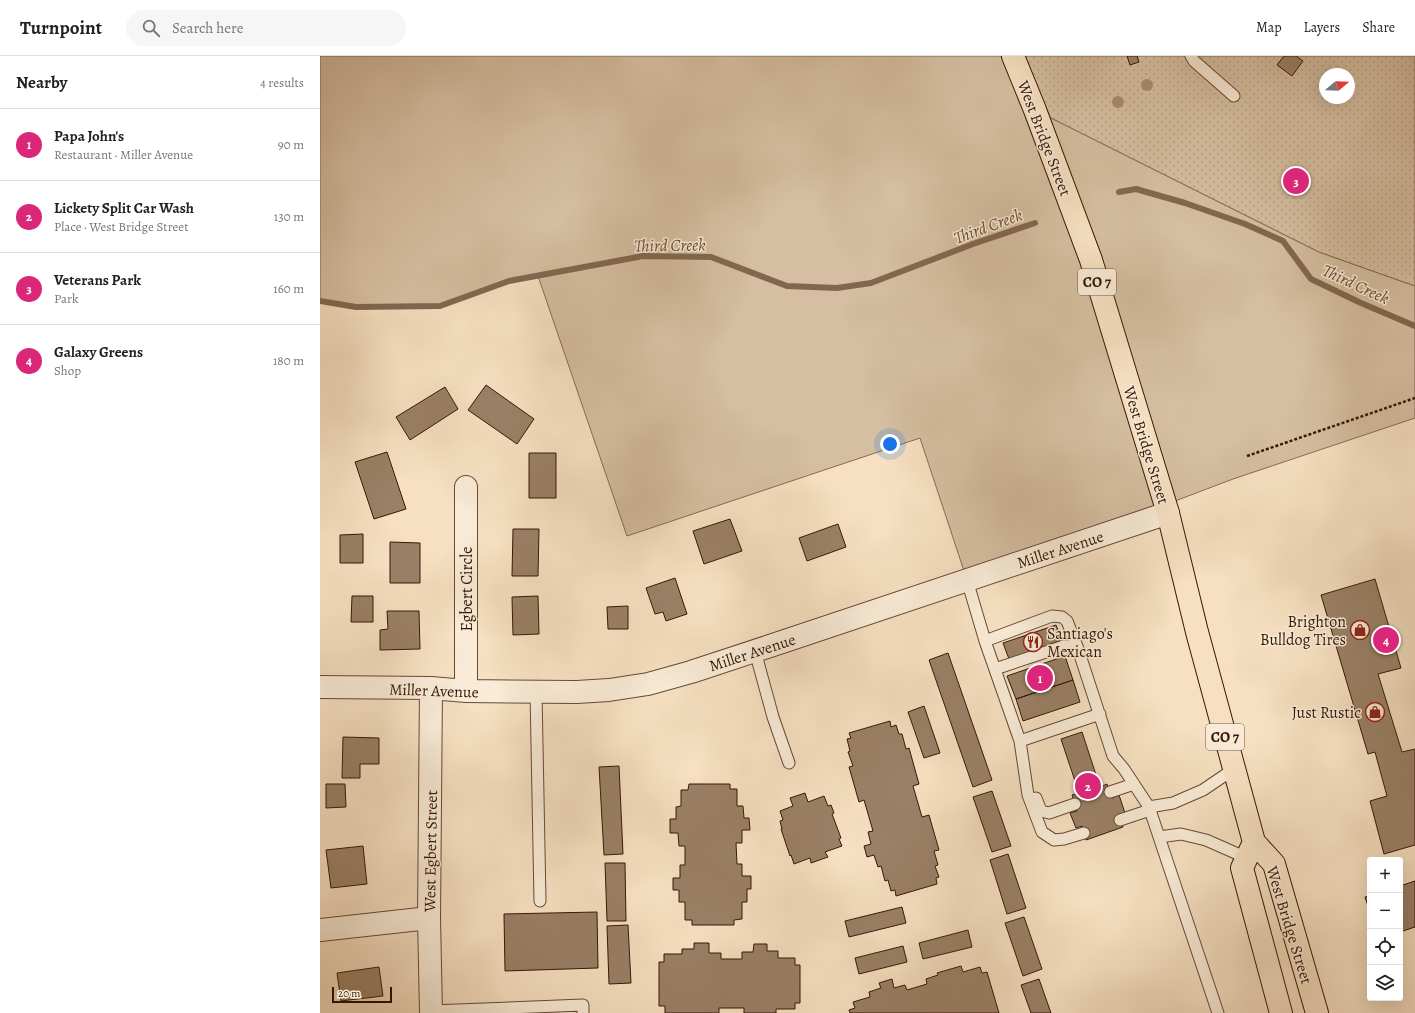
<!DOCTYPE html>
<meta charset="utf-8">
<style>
body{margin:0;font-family:Alegreya,serif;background:#f6f6f6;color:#222}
.controls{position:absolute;right:12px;bottom:12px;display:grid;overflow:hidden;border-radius:4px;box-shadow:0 4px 16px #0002}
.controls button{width:36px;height:36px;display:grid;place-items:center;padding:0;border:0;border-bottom:1px solid #e0e0e0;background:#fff;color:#222;font:20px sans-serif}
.compass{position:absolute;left:999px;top:12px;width:36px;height:36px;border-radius:50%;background:#fff;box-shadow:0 4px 16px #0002;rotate:71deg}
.scale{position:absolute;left:12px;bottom:10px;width:60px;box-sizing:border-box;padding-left:4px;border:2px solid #361706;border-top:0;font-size:11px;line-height:14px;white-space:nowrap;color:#361706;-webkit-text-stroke:3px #f9ebd7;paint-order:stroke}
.you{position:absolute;left:570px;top:388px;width:14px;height:14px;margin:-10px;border:3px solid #fff;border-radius:50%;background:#1a73e8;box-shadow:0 0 0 6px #1a73e833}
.badge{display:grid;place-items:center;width:26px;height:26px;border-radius:50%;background:#db2777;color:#fff;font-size:13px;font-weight:700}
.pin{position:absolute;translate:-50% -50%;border:2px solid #fff;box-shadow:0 1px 4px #0006}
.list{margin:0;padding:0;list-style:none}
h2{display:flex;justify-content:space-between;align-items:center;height:52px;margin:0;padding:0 16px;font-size:17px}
h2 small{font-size:13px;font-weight:400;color:#767676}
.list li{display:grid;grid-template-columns:26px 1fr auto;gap:12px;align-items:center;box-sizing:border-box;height:72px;padding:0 16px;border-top:1px solid #e0e0e0}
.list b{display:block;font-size:15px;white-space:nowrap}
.list p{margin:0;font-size:13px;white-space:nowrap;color:#767676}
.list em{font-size:13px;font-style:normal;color:#767676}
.icon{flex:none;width:22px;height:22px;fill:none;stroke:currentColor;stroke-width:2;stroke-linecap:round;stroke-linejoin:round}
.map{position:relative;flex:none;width:1095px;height:957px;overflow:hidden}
header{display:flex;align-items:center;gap:24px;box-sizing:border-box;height:56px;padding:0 20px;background:#fff;border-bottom:1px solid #e0e0e0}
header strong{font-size:19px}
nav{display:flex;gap:22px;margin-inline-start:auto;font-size:14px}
.search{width:280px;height:36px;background:#f6f6f6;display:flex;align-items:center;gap:10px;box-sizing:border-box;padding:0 14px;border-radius:22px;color:#767676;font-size:15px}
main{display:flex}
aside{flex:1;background:#fff}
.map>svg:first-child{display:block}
</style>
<header>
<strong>Turnpoint</strong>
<div class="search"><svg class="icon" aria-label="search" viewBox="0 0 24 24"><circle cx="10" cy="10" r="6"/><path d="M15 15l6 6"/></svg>Search here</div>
<nav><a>Map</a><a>Layers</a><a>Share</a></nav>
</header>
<main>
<aside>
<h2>Nearby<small>4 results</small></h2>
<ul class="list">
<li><span class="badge">1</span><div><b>Papa John's</b><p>Restaurant · Miller Avenue</p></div><em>90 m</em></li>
<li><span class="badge">2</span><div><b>Lickety Split Car Wash</b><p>Place · West Bridge Street</p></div><em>130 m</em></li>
<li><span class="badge">3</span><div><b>Veterans Park</b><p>Park</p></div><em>160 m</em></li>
<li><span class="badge">4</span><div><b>Galaxy Greens</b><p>Shop</p></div><em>180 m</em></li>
</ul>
</aside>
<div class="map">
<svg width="1095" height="957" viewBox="0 0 1095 957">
<defs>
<pattern id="park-dots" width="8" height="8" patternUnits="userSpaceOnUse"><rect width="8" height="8" fill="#d5bea1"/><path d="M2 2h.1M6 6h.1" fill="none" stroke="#b7a389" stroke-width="1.8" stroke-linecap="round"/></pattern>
</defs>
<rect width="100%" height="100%" fill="#f6e0c1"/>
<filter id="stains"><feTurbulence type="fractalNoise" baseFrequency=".005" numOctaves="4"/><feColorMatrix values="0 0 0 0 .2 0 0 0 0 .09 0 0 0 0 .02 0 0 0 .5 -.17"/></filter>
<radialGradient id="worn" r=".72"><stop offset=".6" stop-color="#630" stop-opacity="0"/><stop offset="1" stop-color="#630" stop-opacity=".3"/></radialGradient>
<!-- grass -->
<path fill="#d5bea1" stroke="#866a54" d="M0,0H693L715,54L999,196L1095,230V362L913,423L647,524L600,382L307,480L218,220L189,225L120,250L36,251L0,245Z"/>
<!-- park -->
<path fill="url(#park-dots)" stroke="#866a54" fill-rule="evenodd" d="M693,0H1095V230L999,196L715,54ZM1005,18H1029V42H1005Z"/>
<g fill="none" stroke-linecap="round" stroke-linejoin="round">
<!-- stream -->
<path stroke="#826750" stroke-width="6" d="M799,136L816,133L865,147L925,168L963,185L991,223L1041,247L1095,270
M0,245L36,251L120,250L189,225L323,200L391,201L467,230L517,232L551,227L653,188L715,167"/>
</g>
<!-- building -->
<path fill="#9a8067" stroke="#361706" d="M807,0H817L819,6L810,9Z
M964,0H976L983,5L972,20L957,9Z
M166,329L214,363L197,388L148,354Z
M125,331L138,353L90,384L76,361Z
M67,396L86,453L54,463L35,406Z
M209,397H236V442H209Z
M410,463L422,495L384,508L373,475Z
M518,468L526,491L487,505L479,482Z
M193,473H219L218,520H192Z
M43,478V507H20V479Z
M70,486L100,487V527H70Z
M355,522L367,558L346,565L343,556L335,558L326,532Z
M1055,523L1081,612L1058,618L1082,696L1095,693V789L1064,798L1050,745L1067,740L1055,696L1048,698L1001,539Z
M32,540H53V566H31Z
M218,540L219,578L193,579L192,541Z
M308,550V573H288L287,551Z
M67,555H99L100,593L60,594V574L68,573Z
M736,569L742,584L689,603L683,587Z
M628,597L672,724L653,731L609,604Z
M745,600L753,624L696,643L687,620Z
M753,624L760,646L703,665L696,643Z
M604,650L620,697L604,702L588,656Z
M570,665L571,671L576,669L579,678H582L586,693L589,692L599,728L593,730L602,761L609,759L619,794L614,795L618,809L615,810L619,821L616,822L617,828L576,840L575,834L571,835L568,824L565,825L561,810L558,811L554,799L547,801L544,790L551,788L548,776L553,775L544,744L539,746L529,711L533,710L528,696L530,695L527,683L531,682L529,677Z
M762,676L780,731L787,728L792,742L799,739L805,757L799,759L803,771L766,784L762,770L756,772L750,757L757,755L752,739L759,737L741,683Z
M23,681L59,682V708H40V722H22Z
M299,710L303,798L284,799L279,711Z
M6,728H25L26,751L6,752Z
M369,728H410V733H417V750H423L424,762H429L430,774H422V787H416L417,808H422V820H431V833H427V846H422V863L414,864V869H372V864H365V846H359V834H353V822H360V809H365V790H359L358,777H350V763H356V751L361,750V734H368Z
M672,735L691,790L672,796L653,741Z
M485,737L488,746L504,740L508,750L511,749L514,757L512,758L521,782L519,783L522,790L505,796L508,801L491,807L490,802L474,808L471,799L470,800L461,773H462L460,765L463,764L460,755L473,750L470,742Z
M43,790L47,828L11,832L6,794Z
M688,798L706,852L687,858L670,804Z
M285,807H305L306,865H287Z
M1095,825V871L1080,876V830Z
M1050,840V856L1045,841Z
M582,851L586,867L529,881L525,865Z
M277,856L278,912L185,915L184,858Z
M704,861L722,913L703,920L685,867Z
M308,869L311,927L289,928L287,870Z
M648,874L652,891L603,903L599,887Z
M374,887H389V897H401V903H422V896H433L434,888H447V895H458V902H475V909H480V947H475V953H456V957H424V952H399V957H345V950H339V906H344V898H362V893H374Z
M583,890L587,906L539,918L535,902Z
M641,910L643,916L660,911L662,917L667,916L679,957H530L529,954L535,952L533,946L550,941L549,936L561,932L559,927L572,923L574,932L585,929L587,934L607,928L606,923L618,919L617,917Z
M59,911L63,940L21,945L17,917Z
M719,923L731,957H711L701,929Z"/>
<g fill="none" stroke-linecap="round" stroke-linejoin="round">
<!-- lane casing -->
<g stroke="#664935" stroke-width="13">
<path id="lane" d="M871,0L874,5L914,40
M647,524L665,585L700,685L708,739L722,776L734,784L744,783L764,777
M665,585L732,560L742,561L747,565L758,593L793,700L804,713L829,751L898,957
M435,595L453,661L469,707
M675,613L744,590L758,593
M216,636L220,845
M700,685L780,658
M790,736L814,728
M716,742L721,755L729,757L755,748
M829,751L853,747L883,734L914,713
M800,764L830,754
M839,781L861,778L886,784L927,802
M111,955L263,949V957"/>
</g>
<!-- street casing -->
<g stroke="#664935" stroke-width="24">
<path id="street" d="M146,431V635
M0,631L111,632L146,635L257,636L289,634L328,628L371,616L450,590L848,457
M0,874L109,862
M111,957L109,862L111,632"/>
</g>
<!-- primary casing -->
<g stroke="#361706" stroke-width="24">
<path id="primary" d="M693,0L715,54L771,204L848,457L877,576L934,786L954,808L997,957
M934,786L922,812L961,957"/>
</g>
<!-- path -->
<path stroke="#361706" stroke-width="2.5" stroke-dasharray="3 2" stroke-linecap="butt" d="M927,400L1095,342"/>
<!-- lane -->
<use href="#lane" stroke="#f9ebd7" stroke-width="11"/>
<!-- street -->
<use href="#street" stroke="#f9ebd7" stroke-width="22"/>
<!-- primary -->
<use href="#primary" stroke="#f6e0c1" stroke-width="22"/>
</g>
<!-- trees -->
<g fill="#a78d73">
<circle cx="827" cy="29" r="6"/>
<circle cx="798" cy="46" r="6"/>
</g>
<!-- icons -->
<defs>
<g id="shop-ring" transform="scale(1)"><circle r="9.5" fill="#f9ebd7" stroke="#8f2418" stroke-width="1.5"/><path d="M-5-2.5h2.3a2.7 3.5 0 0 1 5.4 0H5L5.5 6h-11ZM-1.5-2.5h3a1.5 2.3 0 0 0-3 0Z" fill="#8f2418"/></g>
<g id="restaurant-ring" transform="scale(1)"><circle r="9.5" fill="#f9ebd7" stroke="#8f2418" stroke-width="1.5"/><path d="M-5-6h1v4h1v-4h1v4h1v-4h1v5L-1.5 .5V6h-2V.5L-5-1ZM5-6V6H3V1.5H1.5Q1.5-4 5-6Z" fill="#8f2418"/></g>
</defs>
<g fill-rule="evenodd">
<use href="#shop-ring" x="1040" y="574"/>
<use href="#restaurant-ring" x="713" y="586"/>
<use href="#shop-ring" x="1055" y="656"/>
</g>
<g text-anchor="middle" stroke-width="3" stroke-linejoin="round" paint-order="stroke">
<!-- shield labels -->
<g fill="#f9ebd7" stroke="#705745" stroke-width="1">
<rect x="758" y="213" width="38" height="26" rx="3"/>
<rect x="886" y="668" width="38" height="26" rx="3"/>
</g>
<g font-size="15" font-weight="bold" fill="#361706">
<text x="777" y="231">CO 7</text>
<text x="905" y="686">CO 7</text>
</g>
<!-- street labels -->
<g font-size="16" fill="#361706" stroke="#f9ebd7">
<text transform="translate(725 82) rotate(69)" y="6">West Bridge Street</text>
<text transform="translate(827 389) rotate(73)" y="6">West Bridge Street</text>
<text transform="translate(740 493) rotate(-18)" y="6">Miller Avenue</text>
<text transform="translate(146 533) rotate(-90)" y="6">Egbert Circle</text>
<text transform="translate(432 596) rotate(-18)" y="6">Miller Avenue</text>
<text transform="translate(114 634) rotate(2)" y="6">Miller Avenue</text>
<text transform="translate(110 795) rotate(-89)" y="6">West Egbert Street</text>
<text transform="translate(970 869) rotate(73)" y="6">West Bridge Street</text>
</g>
<!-- poi labels -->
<g font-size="16" fill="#361706" stroke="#f9ebd7" text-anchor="end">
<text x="1026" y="571">Brighton<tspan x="1026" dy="18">Bulldog Tires</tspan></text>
<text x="727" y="583" text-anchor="start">Santiago's<tspan x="727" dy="18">Mexican</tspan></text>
<text x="1041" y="662">Just Rustic</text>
</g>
<!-- water labels -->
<g font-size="17" font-style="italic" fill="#694c37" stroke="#f9ebd7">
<text transform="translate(668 170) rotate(-20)" y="6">Third Creek</text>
<text transform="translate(350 189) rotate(-1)" y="6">Third Creek</text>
<text transform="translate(1036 228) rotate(25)" y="6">Third Creek</text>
</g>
</g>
<rect width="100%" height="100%" filter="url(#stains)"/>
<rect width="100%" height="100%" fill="url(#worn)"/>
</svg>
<div class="controls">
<button>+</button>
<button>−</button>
<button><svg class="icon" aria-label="locate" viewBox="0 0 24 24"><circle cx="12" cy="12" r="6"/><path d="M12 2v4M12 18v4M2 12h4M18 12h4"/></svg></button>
<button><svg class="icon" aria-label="layers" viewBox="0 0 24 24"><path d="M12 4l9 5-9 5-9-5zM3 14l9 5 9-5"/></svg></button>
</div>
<svg class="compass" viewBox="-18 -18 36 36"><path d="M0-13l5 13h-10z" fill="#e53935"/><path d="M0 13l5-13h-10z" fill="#767676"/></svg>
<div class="scale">20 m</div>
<div class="you"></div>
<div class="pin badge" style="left:720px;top:622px">1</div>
<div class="pin badge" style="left:768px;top:730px">2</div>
<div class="pin badge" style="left:976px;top:125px">3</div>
<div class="pin badge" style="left:1066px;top:584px">4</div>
</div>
</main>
